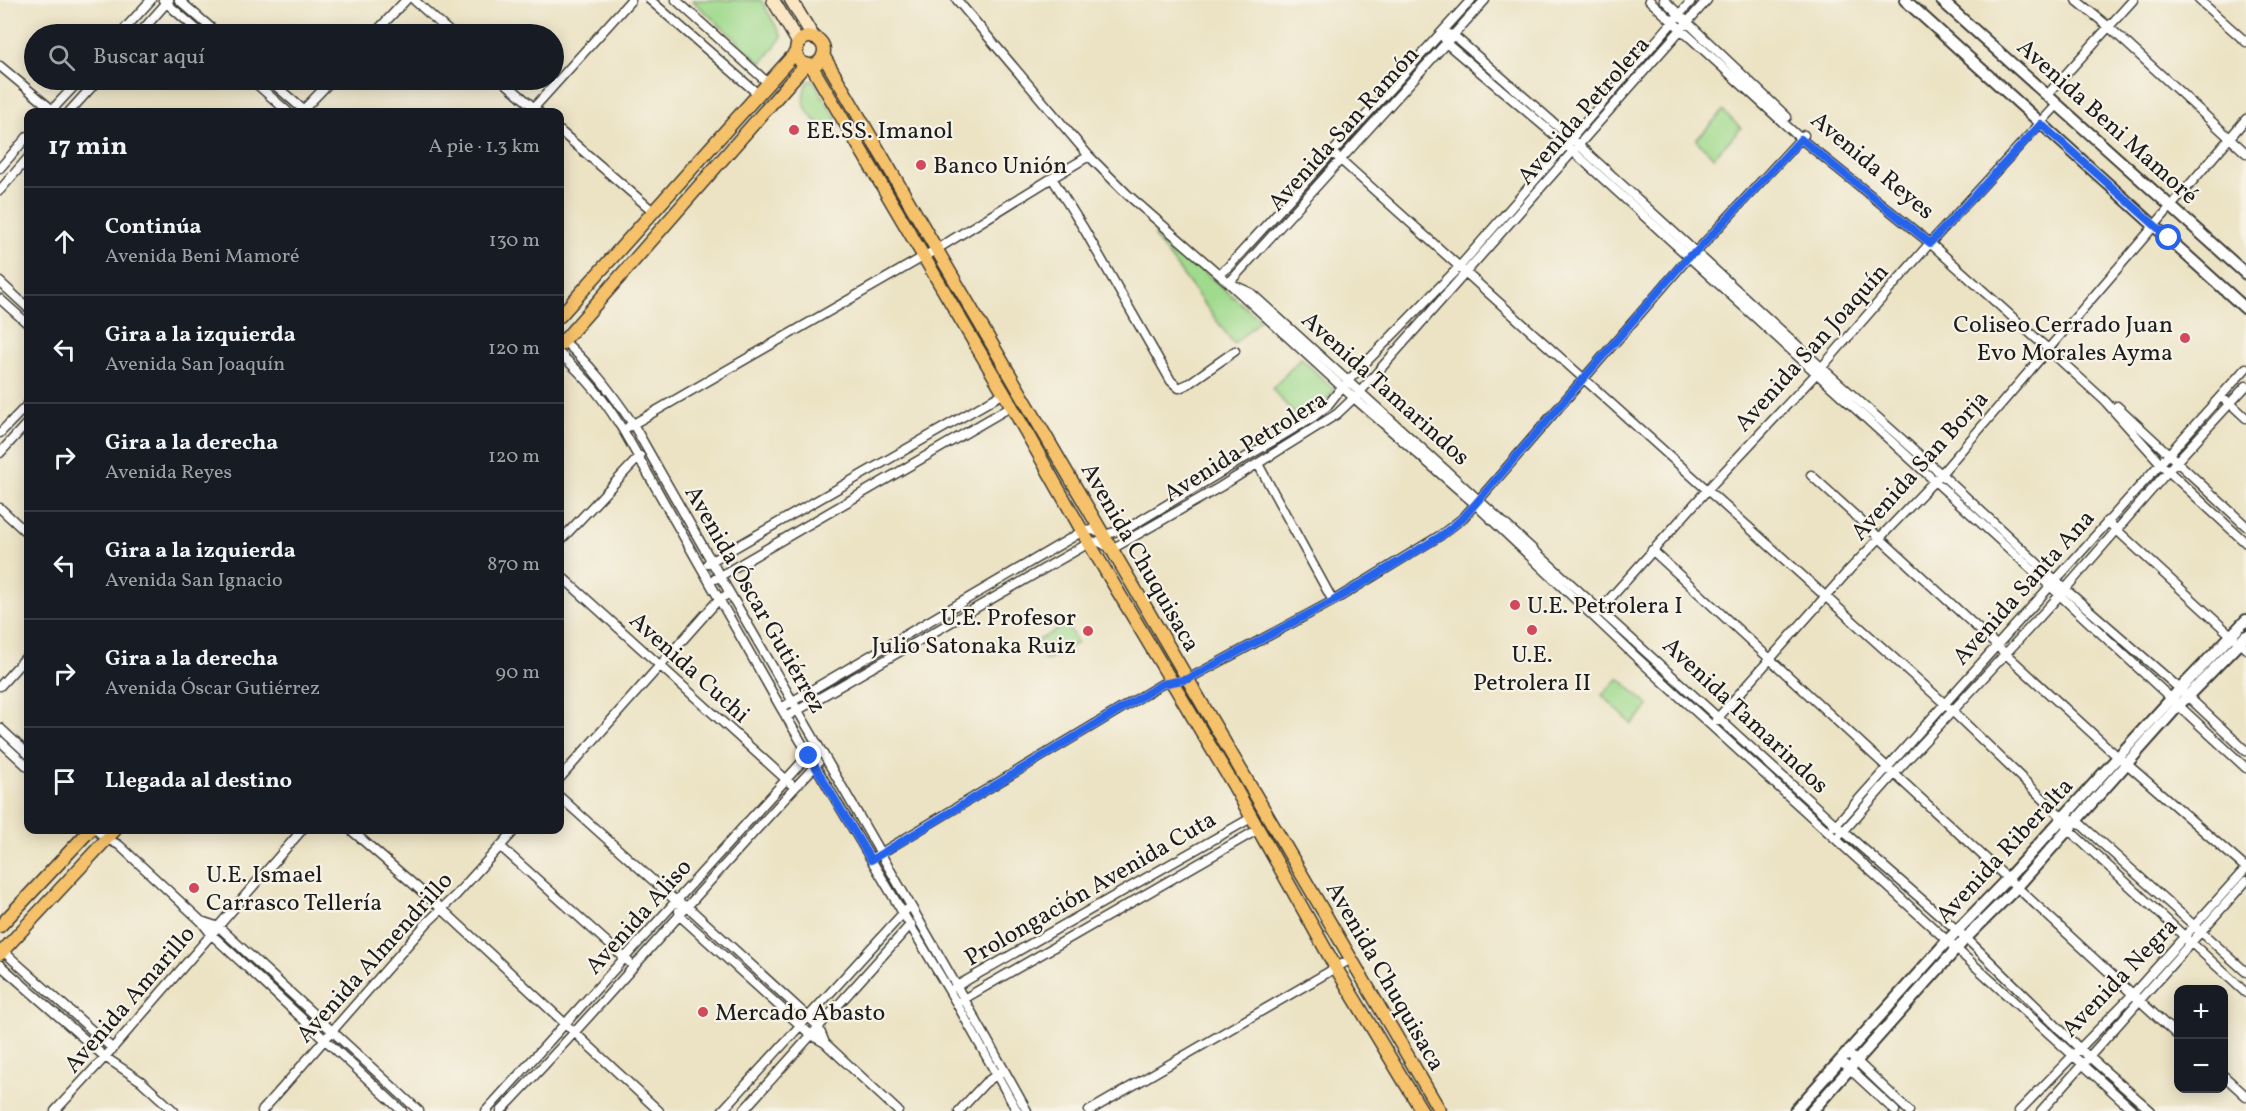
<!DOCTYPE html>
<html lang="es">
<meta charset="utf-8">
<style>
body{margin:0;font-family:Vollkorn,serif;background:#20242c;color:#f1f3f6}
.controls{position:absolute;right:18px;bottom:18px;display:grid;overflow:hidden;border-radius:12px;box-shadow:0 3px 15px #0003}
.controls button{width:54px;height:54px;display:grid;place-items:center;padding:0;border:0;border-bottom:2px solid #363941;background:#171b24;color:#f1f3f6;font:30px sans-serif}
.stop{position:absolute;width:18px;height:18px;margin:-14px;border:4px solid #2563eb;border-radius:50%;background:#fff}
.stop.end{background:#2563eb;border-color:#fff;box-shadow:0 2px 6px #0008}
.list{margin:0;padding:0;list-style:none}
h2{display:flex;justify-content:space-between;align-items:center;height:78px;margin:0;padding:0 24px;font-size:26px}
h2 small{font-size:20px;font-weight:400;color:#9ea1a6}
.list li{display:grid;grid-template-columns:39px 1fr auto;gap:18px;align-items:center;box-sizing:border-box;height:108px;padding:0 24px;border-top:2px solid #363941}
.list b{display:block;font-size:22px;white-space:nowrap}
.list p{margin:0;font-size:20px;white-space:nowrap;color:#9ea1a6}
.list em{font-size:20px;font-style:normal;color:#9ea1a6}
.icon{flex:none;width:33px;height:33px;fill:none;stroke:currentColor;stroke-width:2;stroke-linecap:round;stroke-linejoin:round}
.map{position:relative;flex:none;width:2246px;height:1111px;overflow:hidden}
.search{position:absolute;background:#171b24;box-shadow:0 3px 15px #0003;left:24px;top:24px;width:540px;height:66px;display:flex;align-items:center;gap:15px;box-sizing:border-box;padding:0 21px;border-radius:33px;color:#9ea1a6;font-size:22px}
.panel{position:absolute;background:#171b24;box-shadow:0 3px 15px #0003;left:24px;top:108px;width:540px;height:726px;border-radius:12px}
.map>svg:first-child{display:block}
</style>
<div class="map">
<svg width="2246" height="1111" viewBox="0 0 2246 1111">
<rect width="100%" height="100%" fill="#f7f3e8"/>
<filter id="ink" filterUnits="userSpaceOnUse"><feTurbulence type="fractalNoise" baseFrequency=".0167" numOctaves="2"/><feDisplacementMap in="SourceGraphic" scale="12" xChannelSelector="R" yChannelSelector="G"/><feConvolveMatrix kernelMatrix="1 2 1 2 8 2 1 2 1" color-interpolation-filters="sRGB"/></filter>
<filter id="wash" filterUnits="userSpaceOnUse"><feTurbulence type="fractalNoise" baseFrequency=".008" numOctaves="4" result="noise"/><feDisplacementMap in="SourceGraphic" scale="24" xChannelSelector="R" yChannelSelector="G"/><feGaussianBlur stdDeviation="1.35" result="paint"/><feColorMatrix in="noise" values="0 0 0 0 0 0 0 0 0 0 0 0 0 0 0 0 0 1.4 0 .05"/><feComposite in="paint" operator="in"/></filter>
<g filter="url(#wash)">
<rect width="100%" height="100%" fill="#ece3c4"/>
<!-- green -->
<path fill="#a0da8d" stroke="#5e7b54" stroke-width="1.5" d="M692,0H761L782,37L762,63Z
M811,80L815,83L840,125C815,136 791,96 811,80Z
M1723,111L1741,128L1714,157L1696,140Z
M1158,232L1260,320L1234,344L1154,236Z
M1301,358L1334,390L1323,404L1300,420L1272,389Z
M1067,624L1077,643L1046,661L1035,642Z
M1619,678L1649,706L1632,724L1602,695Z"/>
</g>
<g filter="url(#ink)">
<g fill="none" stroke-linecap="round" stroke-linejoin="round">
<!-- minor casing -->
<g stroke="#3b3a35" stroke-width="11">
<path id="minor" d="M163,0L202,34
M179,0L218,34
M414,0L452,34
M650,0L758,94
M676,0L768,83
M957,0L1089,156L1128,195L1229,283L1485,0
M1649,0L1801,139L1930,243L2049,350L2105,401L2164,467L2246,543
M1664,0L1787,117
M2076,0L2109,27L2246,153
M2199,0L2246,42
M120,34L151,0
M139,34L169,0
M374,34L406,0
M0,66L55,112
M252,80L288,112
M269,80L306,112
M502,80L539,112
M2047,95L2133,0
M50,112L80,80
M69,112L98,80
M301,112L332,80
M530,112L631,0
M560,131L654,212
M1333,153L1945,704L2063,818L2069,830L2246,993
M0,168L28,136
M1052,178L1089,156
M0,190L28,158
M1219,274L1228,267L1471,0
M0,282L28,308
M0,299L28,324
M560,338C590,363 611,392 633,424C763,654 899,880 1027,1111
M560,354C588,379 603,398 623,430L781,708L957,1004L1017,1111
M2220,397L2231,404L2246,418
M2117,406L2246,526
M628,427L937,249L1052,178L1084,229L1171,381L1179,388L1188,384L1235,351
M0,433L28,404
M0,453L28,422
M1258,464L1333,601
M1811,475L2118,757L2127,764L2246,868L2133,994L2019,1111
M0,508L28,534
M2107,521L2246,649
M560,541L640,456
M1652,550L2178,1036
M708,563L1004,393
M560,575L791,784
M715,579L1012,406
M1598,612L1708,489L1816,374L1930,243L2057,105
M0,686L28,655
M781,708L1083,531L1093,530L1104,535L1128,528L1313,417L1327,406L1342,387L1460,266L1692,0
M786,717L1089,543L1099,542L1112,549L1220,487L1337,414L1359,393L1707,0
M1716,720L1850,569L1941,474L2246,119
M0,728L28,754
M0,741L28,767
M2246,751L2180,689L2065,589L1941,474L1821,367L1571,138L1453,35L1443,33L1446,43L1565,144L2050,586L2246,768
M560,778L719,599L729,594
M560,797L677,902L688,907L818,1026L825,1043
M2071,819L2076,820L2246,972
M1834,827L2246,368
M96,830L107,839L119,845L201,921L212,935L402,1111
M351,830L442,909L659,1111
M1841,834L1895,773L2060,595L2176,462L2246,386
M500,846L629,962
M871,859L1162,684L1188,679L1333,601L1441,535L1464,517L1689,257L1696,252L1804,135
M679,911L680,916L811,1035L825,1043L898,1111
M201,921L219,927L419,1111
M3,951L113,1049
M0,965L105,1057L141,1081L174,1111
M955,987L1251,818
M962,1000L1257,830
M1848,1053L1909,1111
M1841,1061L1895,1111
M2224,1076L2246,1096
M55,1111L105,1057L302,830
M262,1111L427,923L456,895L515,830
M486,1111L811,752
M501,1111C610,998 710,877 818,763
M722,1111L906,910
M743,1111L911,924
M959,1111L985,1083L999,1073
M1089,1111L1351,959
M2041,1111L2246,881
M2134,1111L1635,656L1475,504L1354,398L1229,283L1251,293L1836,825L1966,938L2079,1048L2151,1111"/>
</g>
<!-- tertiary casing -->
<g stroke="#3b3a35" stroke-width="14">
<path id="tertiary" d="M1905,0L2246,309
M1941,0L2246,274
M1795,1111L1948,940L2008,878L2180,689L2246,620
M1812,1111L1966,938L2017,887L2178,706L2246,636"/>
</g>
<!-- secondary casing -->
<g stroke="#3b3a35" stroke-width="15">
<path id="secondary" d="M773,0L799,44
M791,0L814,38"/>
</g>
<!-- primary casing -->
<g stroke="#3b3a35" stroke-width="15">
<path id="primary" d="M796 51a14 14 0 1 1 28 0a14 14 0 1 1-28 0Z
M823,55L1440,1111
M811,65L1004,393L1089,543L1234,786L1336,968L1422,1111
M560,316L797,51
M560,345L806,64
M0,926L90,830
M0,954L115,830"/>
</g>
<!-- minor -->
<use href="#minor" stroke="#fff" stroke-width="8"/>
<!-- tertiary -->
<use href="#tertiary" stroke="#fff" stroke-width="10"/>
<!-- secondary -->
<use href="#secondary" stroke="#fbe6c4" stroke-width="12"/>
<!-- primary -->
<use href="#primary" stroke="#f5c16b" stroke-width="12"/>
</g>
</g>
<g fill="none" stroke-linecap="round" stroke-linejoin="round" filter="url(#ink)">
<!-- route -->
<path stroke="#2563eb" stroke-width="8" d="M809,756L871,860L1162,684L1188,679L1333,601L1441,536L1464,517L1689,256L1696,252L1801,139L1930,243L2041,124L2169,238"/>
</g>
<!-- markers -->
<g fill="#d1495b" stroke="#f7f3e8" stroke-width="2">
<circle cx="794" cy="130" r="6"/>
<circle cx="921" cy="165" r="6"/>
<circle cx="2185" cy="338" r="6"/>
<circle cx="1515" cy="605" r="6"/>
<circle cx="1532" cy="630" r="6"/>
<circle cx="1088" cy="631" r="6"/>
<circle cx="194" cy="888" r="6"/>
<circle cx="703" cy="1012" r="6"/>
</g>
<g text-anchor="middle" stroke-width="4.5" stroke-linejoin="round" paint-order="stroke">
<!-- street labels -->
<g font-size="24" fill="#1c1c1c" stroke="#f7f3e8">
<text transform="translate(1583 110) rotate(-49)" y="8">Avenida Petrolera</text>
<text transform="translate(2108 121) rotate(42)" y="8">Avenida Beni Mamoré</text>
<text transform="translate(1343 128) rotate(-48)" y="8">Avenida San Ramón</text>
<text transform="translate(1873 165) rotate(40)" y="8">Avenida Reyes</text>
<text transform="translate(1811 347) rotate(-48)" y="8">Avenida San Joaquín</text>
<text transform="translate(1386 388) rotate(42)" y="8">Avenida Tamarindos</text>
<text transform="translate(1245 446) rotate(-32)" y="8">Avenida Petrolera</text>
<text transform="translate(1919 465) rotate(-48)" y="8">Avenida San Borja</text>
<text transform="translate(1141 557) rotate(60)" y="8">Avenida Chuquisaca</text>
<text transform="translate(2023 587) rotate(-48)" y="8">Avenida Santa Ana</text>
<text transform="translate(756 599) rotate(60)" y="8">Avenida Óscar Gutiérrez</text>
<text transform="translate(690 667) rotate(42)" y="8">Avenida Cuchi</text>
<text transform="translate(1746 715) rotate(43)" y="8">Avenida Tamarindos</text>
<text transform="translate(2004 850) rotate(-47)" y="8">Avenida Riberalta</text>
<text transform="translate(1090 888) rotate(-30)" y="8">Prolongación Avenida Cuta</text>
<text transform="translate(638 916) rotate(-48)" y="8">Avenida Aliso</text>
<text transform="translate(374 957) rotate(-48)" y="8">Avenida Almendrillo</text>
<text transform="translate(1386 976) rotate(60)" y="8">Avenida Chuquisaca</text>
<text transform="translate(2119 977) rotate(-46)" y="8">Avenida Negra</text>
<text transform="translate(129 999) rotate(-49)" y="8">Avenida Amarillo</text>
</g>
<!-- poi labels -->
<g font-size="24" fill="#1c1c1c" stroke="#f7f3e8" text-anchor="start">
<text x="806" y="138">EE.SS. Imanol</text>
<text x="933" y="173">Banco Unión</text>
<text x="2173" y="332" text-anchor="end">Coliseo Cerrado Juan<tspan x="2173" dy="28">Evo Morales Ayma</tspan></text>
<text x="1527" y="613">U.E. Petrolera I</text>
<text x="1076" y="625" text-anchor="end">U.E. Profesor<tspan x="1076" dy="28">Julio Satonaka Ruiz</tspan></text>
<text x="1532" y="662" text-anchor="middle">U.E.<tspan x="1532" dy="28">Petrolera II</tspan></text>
<text x="206" y="882">U.E. Ismael<tspan x="206" dy="28">Carrasco Tellería</tspan></text>
<text x="715" y="1020">Mercado Abasto</text>
</g>
</g>
</svg>
<div class="controls">
<button>+</button>
<button>−</button>
</div>
<div class="stop" style="left:2169px;top:238px"></div>
<div class="stop end" style="left:809px;top:756px"></div>
<div class="search"><svg class="icon" aria-label="search" viewBox="0 0 24 24"><circle cx="10" cy="10" r="6"/><path d="M15 15l6 6"/></svg>Buscar aquí</div>
<section class="panel">
<h2>17 min<small>A pie · 1.3 km</small></h2>
<ul class="list">
<li><svg class="icon" aria-label="ahead" viewBox="0 0 24 24"><path d="M12 20V5M6 11l6-6 6 6"/></svg><div><b>Continúa</b><p>Avenida Beni Mamoré</p></div><em>130 m</em></li>
<li><svg class="icon" aria-label="left" viewBox="0 0 24 24"><path d="M17 20v-9H6M10 6l-5 5 5 5"/></svg><div><b>Gira a la izquierda</b><p>Avenida San Joaquín</p></div><em>120 m</em></li>
<li><svg class="icon" aria-label="right" viewBox="0 0 24 24"><path d="M7 20v-9h11M14 6l5 5-5 5"/></svg><div><b>Gira a la derecha</b><p>Avenida Reyes</p></div><em>120 m</em></li>
<li><svg class="icon" aria-label="left" viewBox="0 0 24 24"><path d="M17 20v-9H6M10 6l-5 5 5 5"/></svg><div><b>Gira a la izquierda</b><p>Avenida San Ignacio</p></div><em>870 m</em></li>
<li><svg class="icon" aria-label="right" viewBox="0 0 24 24"><path d="M7 20v-9h11M14 6l5 5-5 5"/></svg><div><b>Gira a la derecha</b><p>Avenida Óscar Gutiérrez</p></div><em>90 m</em></li>
<li><svg class="icon" aria-label="arrive" viewBox="0 0 24 24"><path d="M6 21V4h12l-3 4 3 4H6"/></svg><div><b>Llegada al destino</b></div></li>
</ul>
</section>
</div>
